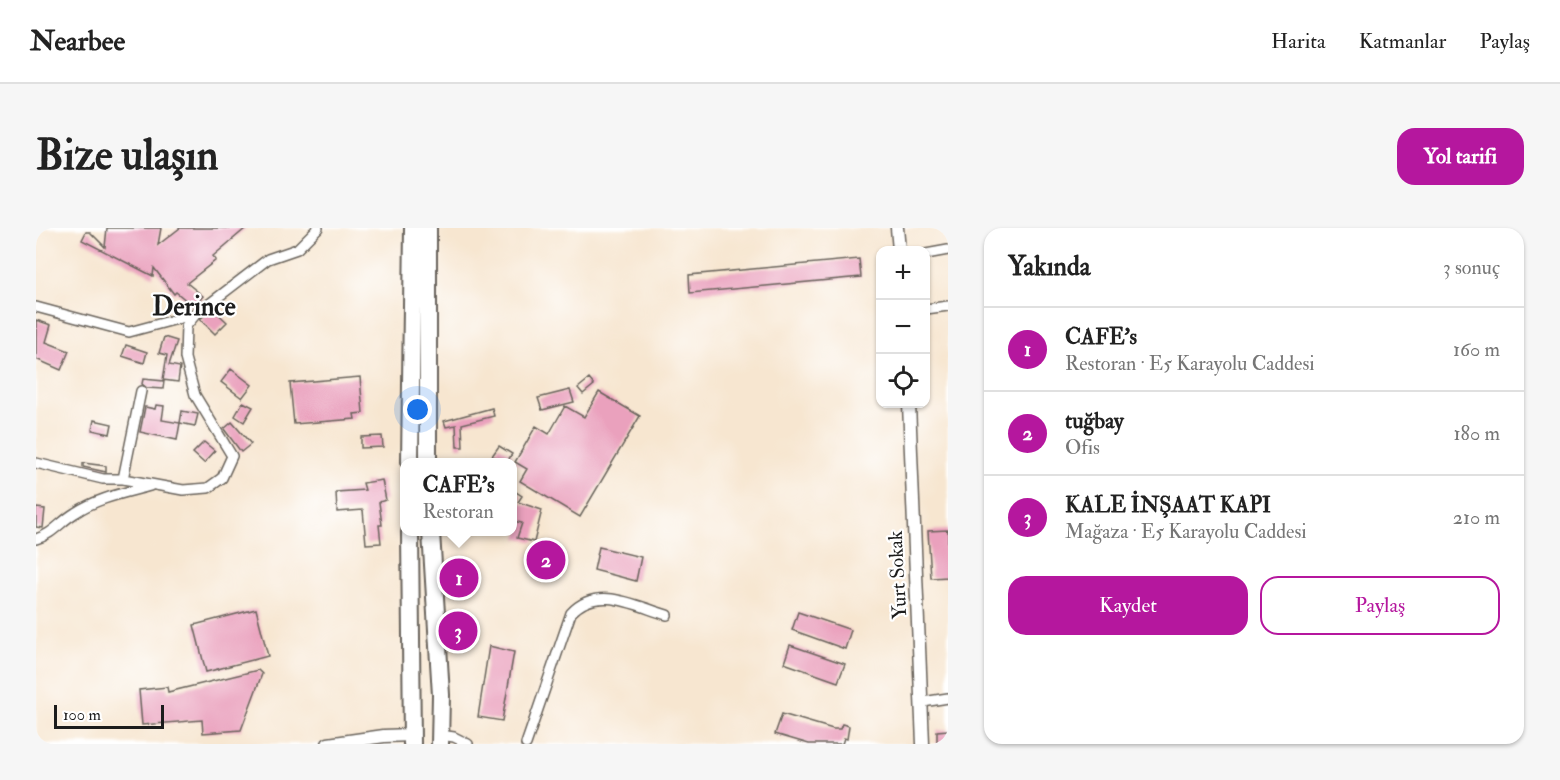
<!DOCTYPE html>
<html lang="tr">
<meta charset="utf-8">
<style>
body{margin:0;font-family:"IM FELL Double Pica",serif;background:#f6f6f6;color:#222}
.controls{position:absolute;right:18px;top:18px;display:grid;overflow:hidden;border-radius:12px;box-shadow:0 2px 4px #0004}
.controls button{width:54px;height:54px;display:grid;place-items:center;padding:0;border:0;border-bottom:2px solid #e0e0e0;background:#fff;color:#222;font:30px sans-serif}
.scale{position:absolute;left:18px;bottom:15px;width:110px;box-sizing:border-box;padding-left:6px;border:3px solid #1c1c1c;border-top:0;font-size:16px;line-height:21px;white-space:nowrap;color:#1c1c1c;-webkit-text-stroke:4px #fff;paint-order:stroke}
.you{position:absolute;left:382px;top:182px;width:21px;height:21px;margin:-15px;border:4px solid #fff;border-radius:50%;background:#1a73e8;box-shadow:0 0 0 9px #1a73e833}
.badge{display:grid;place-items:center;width:39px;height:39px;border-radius:50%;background:#b5179e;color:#fff;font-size:20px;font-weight:700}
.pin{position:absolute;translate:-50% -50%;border:3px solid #fff;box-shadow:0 2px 6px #0006}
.popup{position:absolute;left:364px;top:230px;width:117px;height:78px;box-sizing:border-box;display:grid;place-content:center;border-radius:12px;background:#fff;filter:drop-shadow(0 2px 4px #0005);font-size:20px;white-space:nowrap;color:#767676}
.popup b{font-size:22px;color:#222}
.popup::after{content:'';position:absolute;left:50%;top:100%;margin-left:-12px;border:12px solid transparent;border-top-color:#fff}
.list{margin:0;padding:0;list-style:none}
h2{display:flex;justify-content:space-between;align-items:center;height:78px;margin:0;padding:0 24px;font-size:26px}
h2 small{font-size:20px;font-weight:400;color:#767676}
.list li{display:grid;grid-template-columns:39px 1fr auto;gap:18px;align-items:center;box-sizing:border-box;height:84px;padding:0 24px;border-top:2px solid #e0e0e0}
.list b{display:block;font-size:22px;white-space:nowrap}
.list p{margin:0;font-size:20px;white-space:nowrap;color:#767676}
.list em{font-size:20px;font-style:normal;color:#767676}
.actions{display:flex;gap:12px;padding:18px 24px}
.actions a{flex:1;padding:14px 0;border:2px solid #b5179e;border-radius:18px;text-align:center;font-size:21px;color:#b5179e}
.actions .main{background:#b5179e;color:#fff}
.icon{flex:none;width:33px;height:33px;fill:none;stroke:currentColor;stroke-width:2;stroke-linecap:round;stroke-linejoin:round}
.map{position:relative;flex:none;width:912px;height:516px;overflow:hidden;border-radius:18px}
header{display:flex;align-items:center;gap:36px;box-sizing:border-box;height:84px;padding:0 30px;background:#fff;border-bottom:2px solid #e0e0e0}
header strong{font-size:28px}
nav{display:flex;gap:33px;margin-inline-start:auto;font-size:21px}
.intro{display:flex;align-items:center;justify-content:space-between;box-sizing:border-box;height:144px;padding:0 36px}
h1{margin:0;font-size:42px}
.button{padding:15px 27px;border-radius:18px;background:#b5179e;color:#fff;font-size:21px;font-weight:700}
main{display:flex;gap:36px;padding:0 36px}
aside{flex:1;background:#fff;border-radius:18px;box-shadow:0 2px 4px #0004}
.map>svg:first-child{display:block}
</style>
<header>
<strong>Nearbee</strong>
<nav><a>Harita</a><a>Katmanlar</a><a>Paylaş</a></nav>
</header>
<div class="intro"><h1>Bize ulaşın</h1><a class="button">Yol tarifi</a></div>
<main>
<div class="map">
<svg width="912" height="516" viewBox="0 0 912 516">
<rect width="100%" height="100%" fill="#fff"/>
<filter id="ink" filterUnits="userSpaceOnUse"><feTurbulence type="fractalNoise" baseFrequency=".0167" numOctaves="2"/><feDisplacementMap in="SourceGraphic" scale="12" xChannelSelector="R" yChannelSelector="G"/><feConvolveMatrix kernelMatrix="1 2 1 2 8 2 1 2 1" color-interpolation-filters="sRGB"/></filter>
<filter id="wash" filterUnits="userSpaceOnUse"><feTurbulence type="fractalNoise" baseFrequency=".008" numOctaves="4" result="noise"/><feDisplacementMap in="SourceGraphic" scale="24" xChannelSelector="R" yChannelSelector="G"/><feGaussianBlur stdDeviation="1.35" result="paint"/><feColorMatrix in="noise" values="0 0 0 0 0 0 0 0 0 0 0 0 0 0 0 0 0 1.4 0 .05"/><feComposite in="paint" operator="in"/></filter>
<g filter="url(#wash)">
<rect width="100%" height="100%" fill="#f7e6d0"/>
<g id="blocks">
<!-- building -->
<path fill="#eaa1bd" d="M71,0H125L122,17L144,0H210L177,28L180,32L151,55L167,68L158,79L140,64L138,66L118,40L117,48L46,12L50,4H54L69,19Z
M823,31L825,49L654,65L653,47Z
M177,81L191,94L179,106L164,91Z
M0,92L15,97L10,114L33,123L25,142L0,131Z
M128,109L141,113L133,137L144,139L142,154L127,152L131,127L123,125Z
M90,117L111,124L108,135L86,128Z
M195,141L216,157L206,170L185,154Z
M324,149L327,185L318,186L319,191L258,196L254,155Z
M107,151L128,153L127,161L111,160L106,156Z
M553,151L558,157L547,166L542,160Z
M534,162L538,174L506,182L502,170Z
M563,164L604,188L544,289L484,253L491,241L479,234L500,198L513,206L529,178L548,189Z
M207,174L217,179L208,194L199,188Z
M120,177L128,178L126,192L144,195L141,212L104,204L109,179L119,181Z
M456,180L458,188L426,196L427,219H421L420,197L410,199L408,193Z
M146,183L162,186L159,198L144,195Z
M58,192L76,196L74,206L56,202Z
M196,194L215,216L205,224L188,201Z
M346,208L347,219L325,220V209Z
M168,214L179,223L168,235L157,225Z
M463,218L476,226L471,234L456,228Z
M47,235L70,238V244L47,239Z
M346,252L350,272L343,274L346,297H343L345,315L330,316L327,282L301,284L300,264L329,262L327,255Z
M477,262L486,268L482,274L506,282L498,314L481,310L486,295L477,293Z
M0,280L9,281L7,300L0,299Z
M912,302V349L895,350L892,303Z
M563,319L605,329L600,353L558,342Z
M220,381L232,428L170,444L158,397Z
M762,384L815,402L809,421L756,402Z
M754,417L809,436L802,454L748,435Z
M453,418L478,424L466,493L442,489Z
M222,442L226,446L205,502L167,505L166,492L106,497L103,462L131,459L132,464Z
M746,486L797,501H804L806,496L813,498L811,511L808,510L806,516H773L739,506Z
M912,502V516H901V503Z"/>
</g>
</g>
<g filter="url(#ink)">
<use href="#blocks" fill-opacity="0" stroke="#69635b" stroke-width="1.5"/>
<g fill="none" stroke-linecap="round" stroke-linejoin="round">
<!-- street casing -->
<g stroke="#69635b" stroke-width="12">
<path id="street" d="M890,26L912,22
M0,79L93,104L160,86
M890,81L912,78
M0,235L67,251H87L147,262L172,260L186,250L196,228L159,167L149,130L150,98L160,86L232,31L261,21L282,0
M87,251L105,163
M0,311C17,306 24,294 39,285C61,270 89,265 114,258
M887,474L912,470
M404,507L418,509L432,516
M490,516L535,385C562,356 600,378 631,387"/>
</g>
<!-- secondary casing -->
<g stroke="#69635b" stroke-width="15">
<path id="secondary" d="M861,0L863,22
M873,176L887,516
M292,516L348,508L375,507"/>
</g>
<!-- highway casing -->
<g stroke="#69635b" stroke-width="20">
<path id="highway" d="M392,0V234
M374,234L377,0
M374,304L376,516
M395,304L405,467L404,516"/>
</g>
<!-- street -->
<use href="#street" stroke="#fff" stroke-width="9"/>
<!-- secondary -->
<use href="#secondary" stroke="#fff" stroke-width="12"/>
<!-- highway -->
<use href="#highway" stroke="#fff" stroke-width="16"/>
</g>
</g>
<g text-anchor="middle" stroke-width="4.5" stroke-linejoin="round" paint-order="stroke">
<!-- street labels -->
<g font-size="20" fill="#1c1c1c" stroke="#fff">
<text transform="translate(861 347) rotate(-93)" y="7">Yurt Sokak</text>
</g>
<!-- district labels -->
<g font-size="26" font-weight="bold" fill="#1c1c1c" stroke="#fff">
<text x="158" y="87">Derince</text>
</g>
</g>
</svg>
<div class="controls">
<button>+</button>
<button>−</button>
<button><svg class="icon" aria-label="locate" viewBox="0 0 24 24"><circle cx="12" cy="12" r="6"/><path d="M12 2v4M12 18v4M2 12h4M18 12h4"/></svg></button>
</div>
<div class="scale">100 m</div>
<div class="you"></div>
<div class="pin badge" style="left:423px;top:350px">1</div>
<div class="popup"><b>CAFE's</b>Restoran</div>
<div class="pin badge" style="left:510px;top:332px">2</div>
<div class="pin badge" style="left:422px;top:403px">3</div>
</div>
<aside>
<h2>Yakında<small>3 sonuç</small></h2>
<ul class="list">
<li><span class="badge">1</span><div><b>CAFE's</b><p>Restoran · E5 Karayolu Caddesi</p></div><em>160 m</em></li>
<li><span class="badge">2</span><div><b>tuğbay</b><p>Ofis</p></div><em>180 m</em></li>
<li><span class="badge">3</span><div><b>KALE İNŞAAT KAPI</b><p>Mağaza · E5 Karayolu Caddesi</p></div><em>210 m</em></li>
</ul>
<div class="actions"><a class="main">Kaydet</a><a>Paylaş</a></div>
</aside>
</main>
